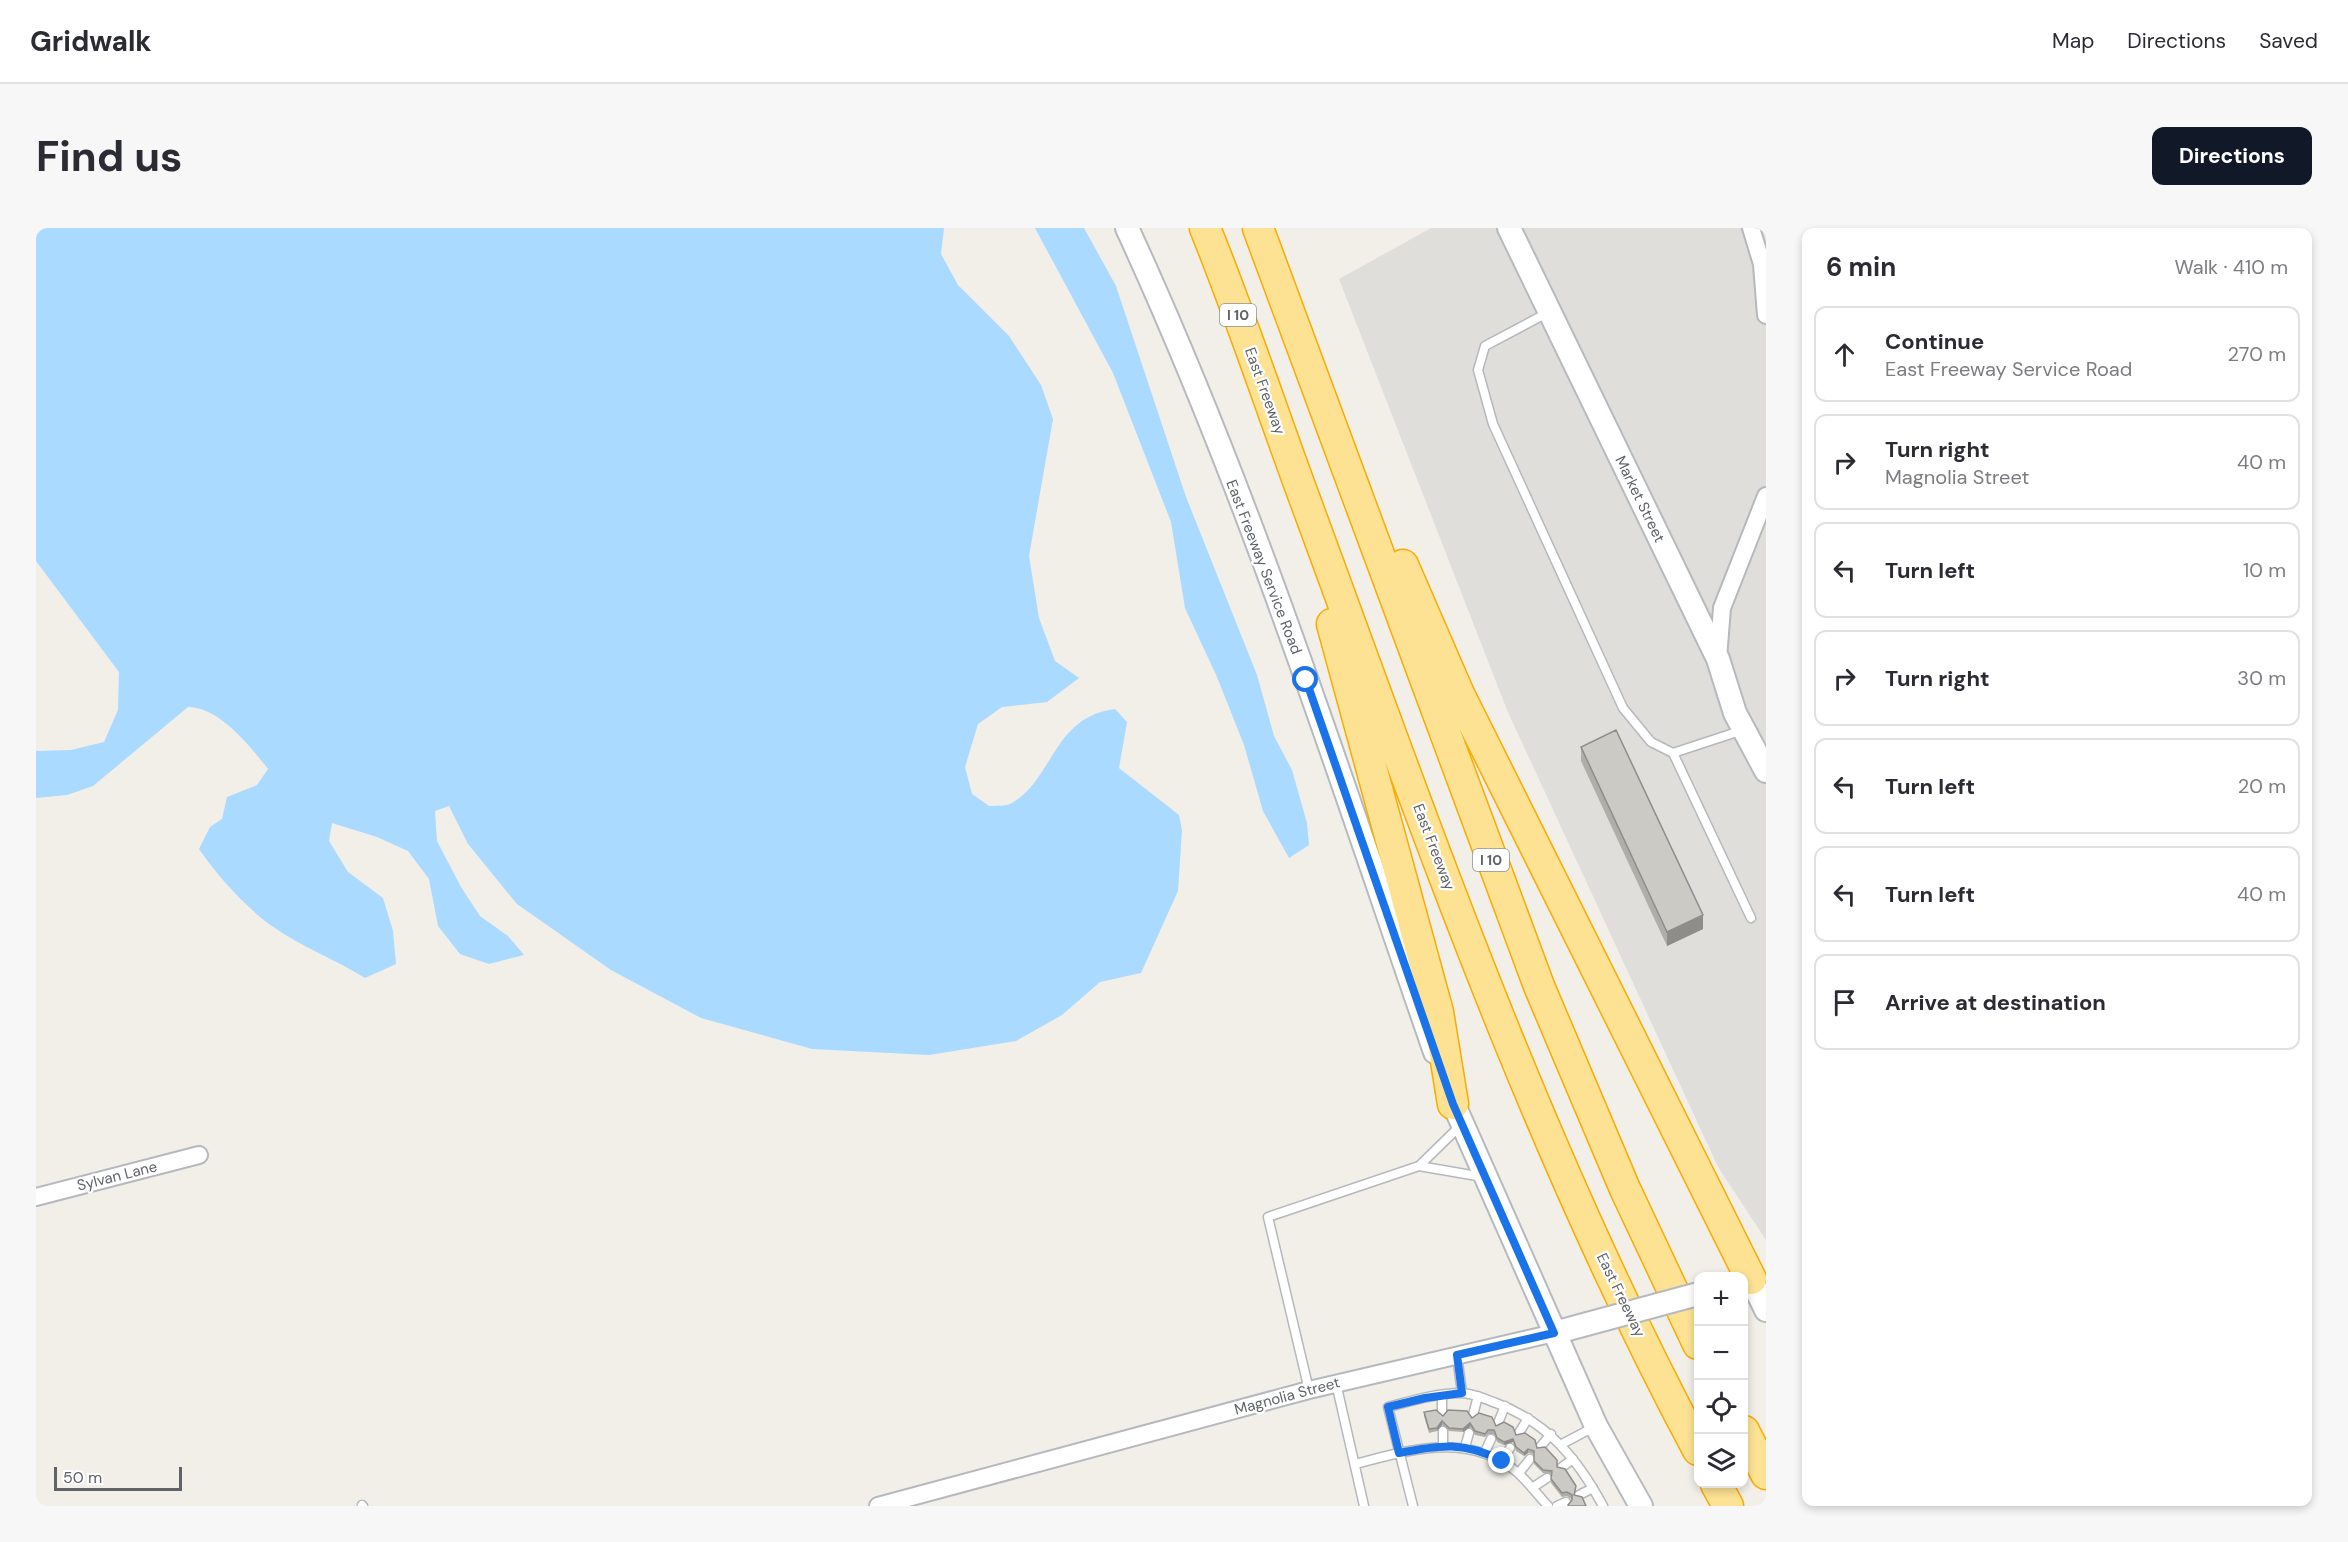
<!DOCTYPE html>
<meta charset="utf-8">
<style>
body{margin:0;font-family:"DM Sans",sans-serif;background:#f7f7f7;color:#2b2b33}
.controls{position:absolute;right:18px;bottom:18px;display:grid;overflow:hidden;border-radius:12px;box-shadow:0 3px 9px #0003}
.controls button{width:54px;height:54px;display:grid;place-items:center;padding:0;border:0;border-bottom:2px solid #e1e1e2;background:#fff;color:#2b2b33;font:30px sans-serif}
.scale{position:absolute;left:18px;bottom:15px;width:128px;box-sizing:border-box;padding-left:6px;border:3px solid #5f6368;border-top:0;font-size:16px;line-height:21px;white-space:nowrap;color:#5f6368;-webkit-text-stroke:4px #fff;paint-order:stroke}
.stop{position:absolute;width:18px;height:18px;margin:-14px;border:4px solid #1a73e8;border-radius:50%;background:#fff}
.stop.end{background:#1a73e8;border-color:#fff;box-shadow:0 2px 6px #0008}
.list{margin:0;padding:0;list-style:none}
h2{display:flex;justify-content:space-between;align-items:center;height:78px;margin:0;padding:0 24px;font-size:26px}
h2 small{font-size:20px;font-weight:400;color:#7c7c81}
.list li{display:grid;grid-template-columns:39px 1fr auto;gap:18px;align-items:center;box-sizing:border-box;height:96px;margin:0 12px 12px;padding:0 12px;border:2px solid #e1e1e2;border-radius:12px}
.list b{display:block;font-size:22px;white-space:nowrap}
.list p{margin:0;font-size:20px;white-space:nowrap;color:#7c7c81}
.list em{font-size:20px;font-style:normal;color:#7c7c81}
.icon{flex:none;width:33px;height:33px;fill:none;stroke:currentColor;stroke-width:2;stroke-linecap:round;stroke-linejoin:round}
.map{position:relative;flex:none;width:1730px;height:1278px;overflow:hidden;border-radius:12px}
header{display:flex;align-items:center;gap:36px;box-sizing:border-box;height:84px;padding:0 30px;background:#fff;border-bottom:2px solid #e1e1e2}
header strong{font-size:28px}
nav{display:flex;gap:33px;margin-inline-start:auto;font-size:21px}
.intro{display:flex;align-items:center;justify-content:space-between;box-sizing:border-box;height:144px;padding:0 36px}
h1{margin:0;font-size:42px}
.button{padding:15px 27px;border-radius:12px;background:#111827;color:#fff;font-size:21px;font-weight:700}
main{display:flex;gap:36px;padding:0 36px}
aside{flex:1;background:#fff;border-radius:12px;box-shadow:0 3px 9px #0003}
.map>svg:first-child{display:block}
</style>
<header>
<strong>Gridwalk</strong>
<nav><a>Map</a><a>Directions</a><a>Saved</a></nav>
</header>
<div class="intro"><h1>Find us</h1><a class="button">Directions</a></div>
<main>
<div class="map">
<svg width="1730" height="1278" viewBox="0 0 1730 1278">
<rect width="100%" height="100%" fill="#f1efe8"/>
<!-- industrial -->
<path fill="#e0deda" d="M1395,0H1730V1012L1682,939L1471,482L1303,51Z"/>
<!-- water -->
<path fill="#aadaff" d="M0,0H908L905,26L922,57L973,108L1005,157L1017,191L993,328L1003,390L1019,433L1043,450L1011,474L966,479L942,496L929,539L936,566L953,578C960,578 971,578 976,575C1018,550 1017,489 1079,481L1091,494L1083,540L1143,587L1146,602L1142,663L1105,745L1064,754L1026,787L980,813L893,827L776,821L665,790L575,742L481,676L432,616L413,578L399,583L401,613L425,659L444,688L472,708L488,727L453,736L424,726L402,698L393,651L372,623L341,609L296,595L293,613L312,644L347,670L357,703L360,736L329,750C299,731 265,719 236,698C210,680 180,646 163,621L174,599L186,591L191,569L221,557L232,541C214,518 183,479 152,479L57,558L31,567L0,570V523L35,522L68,514L82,482L83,444L0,333Z
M999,0H1048L1080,58L1150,269L1221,447L1238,508L1256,542L1271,595L1273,617L1253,630L1227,583L1208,517L1181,449L1149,380L1135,294L1077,145Z"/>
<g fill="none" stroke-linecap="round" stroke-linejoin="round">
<!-- lane casing -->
<g stroke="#b5b8bc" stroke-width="11">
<path id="lane" d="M1513,84L1449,118L1442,142L1457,196L1587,480L1615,514L1637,525L1707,502
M1637,525L1715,690
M1383,938L1426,896
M1421,1127L1426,1165
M1300,1155L1328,1278
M1273,1162L1232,989L1383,938L1447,949
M1406,1167V1185
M1437,1187L1442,1168
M1462,1195L1469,1178
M1407,1203V1217
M1483,1205L1492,1190
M1526,1216L1558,1199
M1505,1218L1515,1206
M1429,1219L1433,1205
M1449,1224L1455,1211
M1466,1233L1474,1220
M1319,1236C1374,1222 1432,1203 1481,1244C1492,1254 1502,1267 1512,1278
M1526,1239L1537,1231
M1483,1245L1494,1231
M1496,1260L1511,1250
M1543,1267L1557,1260
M326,1277L327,1278
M1377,1278L1352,1179C1375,1173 1400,1165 1425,1165C1437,1165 1449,1171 1460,1175C1511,1194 1542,1231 1567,1278
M1521,1278L1530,1274"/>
</g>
<!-- street casing -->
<g stroke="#b5b8bc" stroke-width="20">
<path id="street" d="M1715,0L1726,36L1730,87
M1682,430L1686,380L1730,268
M0,969L163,927
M842,1278L1273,1162L1518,1105"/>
</g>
<!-- secondary casing -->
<g stroke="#b6babf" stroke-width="26">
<path id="secondary" d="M1091,0C1214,266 1303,547 1399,824
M1473,0L1682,431L1699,485L1730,543
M1411,861L1560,1198L1605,1278
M1715,1051L1730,1082
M1518,1105L1551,1096"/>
</g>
<!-- highway casing -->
<g stroke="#f9ab00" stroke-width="33">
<path id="highway" d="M1169,0C1204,86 1233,174 1265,261C1385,586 1498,916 1662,1222
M1222,0L1503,758L1589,961L1662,1116
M1367,337L1423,466L1715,1051
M1296,396L1402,784L1417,876
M1708,1203L1730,1246
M1680,1256L1692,1278"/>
</g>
<!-- lane -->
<use href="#lane" stroke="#fff" stroke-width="8"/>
<!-- street -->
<use href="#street" stroke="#fff" stroke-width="16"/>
<!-- secondary -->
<use href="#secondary" stroke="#fff" stroke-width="22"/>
<!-- highway -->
<use href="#highway" stroke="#fde293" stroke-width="30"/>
<!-- secondary-bridge casing -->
<g stroke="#b6babf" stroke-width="26" stroke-linecap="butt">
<path id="secondary-bridge" d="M1551,1096L1662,1066"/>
</g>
<!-- secondary-bridge -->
<use href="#secondary-bridge" stroke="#fff" stroke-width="22"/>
</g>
<!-- wall -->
<path fill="#afaea9" d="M1545,519L1667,701L1631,718L1545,533Z
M1388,1184L1407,1188L1436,1190L1460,1198L1480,1207L1501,1220L1521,1239L1540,1261L1538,1267L1550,1278H1532V1277L1536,1272V1271L1531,1268L1526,1269L1515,1255L1516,1246L1507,1245L1498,1236V1226L1492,1225L1488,1228L1480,1223L1477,1214L1468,1217L1461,1214L1458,1206H1452L1449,1209L1439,1207L1434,1199L1427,1204L1413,1203L1406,1197L1401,1203L1393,1205L1388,1188Z"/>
<!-- shaded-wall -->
<path fill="#8f8d8a" d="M1667,687V701L1631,718V704Z
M1406,1193V1197L1401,1203V1200Z
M1434,1195V1199L1427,1204V1201Z
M1477,1211V1214L1468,1217V1214Z
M1492,1221V1225L1488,1228V1225Z"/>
<!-- building -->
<path fill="#cccac5" stroke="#8f8d8a" stroke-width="1.5" d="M1580,502L1667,687L1631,704L1545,519Z
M1400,1182L1407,1188L1412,1182L1431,1183L1436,1190L1443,1185L1456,1189L1460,1198L1468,1194L1477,1199L1480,1207L1489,1205L1499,1212L1501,1220L1509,1219L1521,1232V1239L1529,1241L1540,1258L1538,1267L1546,1269L1550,1278H1533L1532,1277L1536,1272V1267L1531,1264L1526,1265L1515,1251L1516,1243L1507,1242L1498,1233V1223L1492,1221L1488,1225L1480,1219L1477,1211L1468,1214L1461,1210L1458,1202H1452L1449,1206L1439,1203L1434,1195L1427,1201L1413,1200L1406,1193L1401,1200L1393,1201L1388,1184Z"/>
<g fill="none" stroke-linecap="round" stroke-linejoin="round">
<!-- route -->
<path stroke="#1a73e8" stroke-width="8" d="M1270,452L1417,876L1518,1105L1421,1127L1426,1165L1389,1170L1352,1179L1363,1225C1403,1217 1429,1213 1466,1233"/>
</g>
<g text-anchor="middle" stroke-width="4.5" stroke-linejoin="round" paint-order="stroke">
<!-- shield labels -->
<g fill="#fff" stroke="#8f9295" stroke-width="1.5">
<rect x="1184" y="76" width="36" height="22" rx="4.5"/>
<rect x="1437" y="621" width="36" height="22" rx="4.5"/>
</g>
<g font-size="14" font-weight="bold" fill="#5f6368">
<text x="1202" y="92">I 10</text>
<text x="1455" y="637">I 10</text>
</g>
<!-- street labels -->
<g font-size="15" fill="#5f6368" stroke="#fff">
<text transform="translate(1229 163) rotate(70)" y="5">East Freeway</text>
<text transform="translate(1604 271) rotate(64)" y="5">Market Street</text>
<text transform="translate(1228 339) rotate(69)" y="5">East Freeway Service Road</text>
<text transform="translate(1398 619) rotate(69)" y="5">East Freeway</text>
<text transform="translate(81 948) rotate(-14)" y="5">Sylvan Lane</text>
<text transform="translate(1585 1067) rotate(64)" y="5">East Freeway</text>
<text transform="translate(1251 1168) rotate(-15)" y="5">Magnolia Street</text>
</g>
</g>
</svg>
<div class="controls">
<button>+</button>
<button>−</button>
<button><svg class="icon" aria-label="locate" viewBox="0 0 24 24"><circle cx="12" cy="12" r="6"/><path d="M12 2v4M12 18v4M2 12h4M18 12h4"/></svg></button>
<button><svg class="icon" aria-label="layers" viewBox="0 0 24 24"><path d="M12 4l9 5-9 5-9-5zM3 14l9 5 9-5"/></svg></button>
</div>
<div class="scale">50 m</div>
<div class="stop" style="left:1270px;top:452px"></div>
<div class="stop end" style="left:1466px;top:1233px"></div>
</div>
<aside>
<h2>6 min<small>Walk · 410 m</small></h2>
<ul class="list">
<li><svg class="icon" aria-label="ahead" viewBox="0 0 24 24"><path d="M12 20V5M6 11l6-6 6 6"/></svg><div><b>Continue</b><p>East Freeway Service Road</p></div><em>270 m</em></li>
<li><svg class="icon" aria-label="right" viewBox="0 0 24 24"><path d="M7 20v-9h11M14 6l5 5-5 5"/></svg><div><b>Turn right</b><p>Magnolia Street</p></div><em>40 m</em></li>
<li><svg class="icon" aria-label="left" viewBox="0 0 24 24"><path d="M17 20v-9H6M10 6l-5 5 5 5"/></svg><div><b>Turn left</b></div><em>10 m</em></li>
<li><svg class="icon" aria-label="right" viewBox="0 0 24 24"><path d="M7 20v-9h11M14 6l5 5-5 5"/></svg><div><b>Turn right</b></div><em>30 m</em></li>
<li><svg class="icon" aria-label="left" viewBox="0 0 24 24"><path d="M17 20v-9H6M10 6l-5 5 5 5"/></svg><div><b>Turn left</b></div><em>20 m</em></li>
<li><svg class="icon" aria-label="left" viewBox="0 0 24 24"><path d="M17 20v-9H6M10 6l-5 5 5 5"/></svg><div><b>Turn left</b></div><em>40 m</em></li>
<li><svg class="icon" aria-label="arrive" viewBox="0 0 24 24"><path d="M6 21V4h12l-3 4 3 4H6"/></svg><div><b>Arrive at destination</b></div></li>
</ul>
</aside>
</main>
